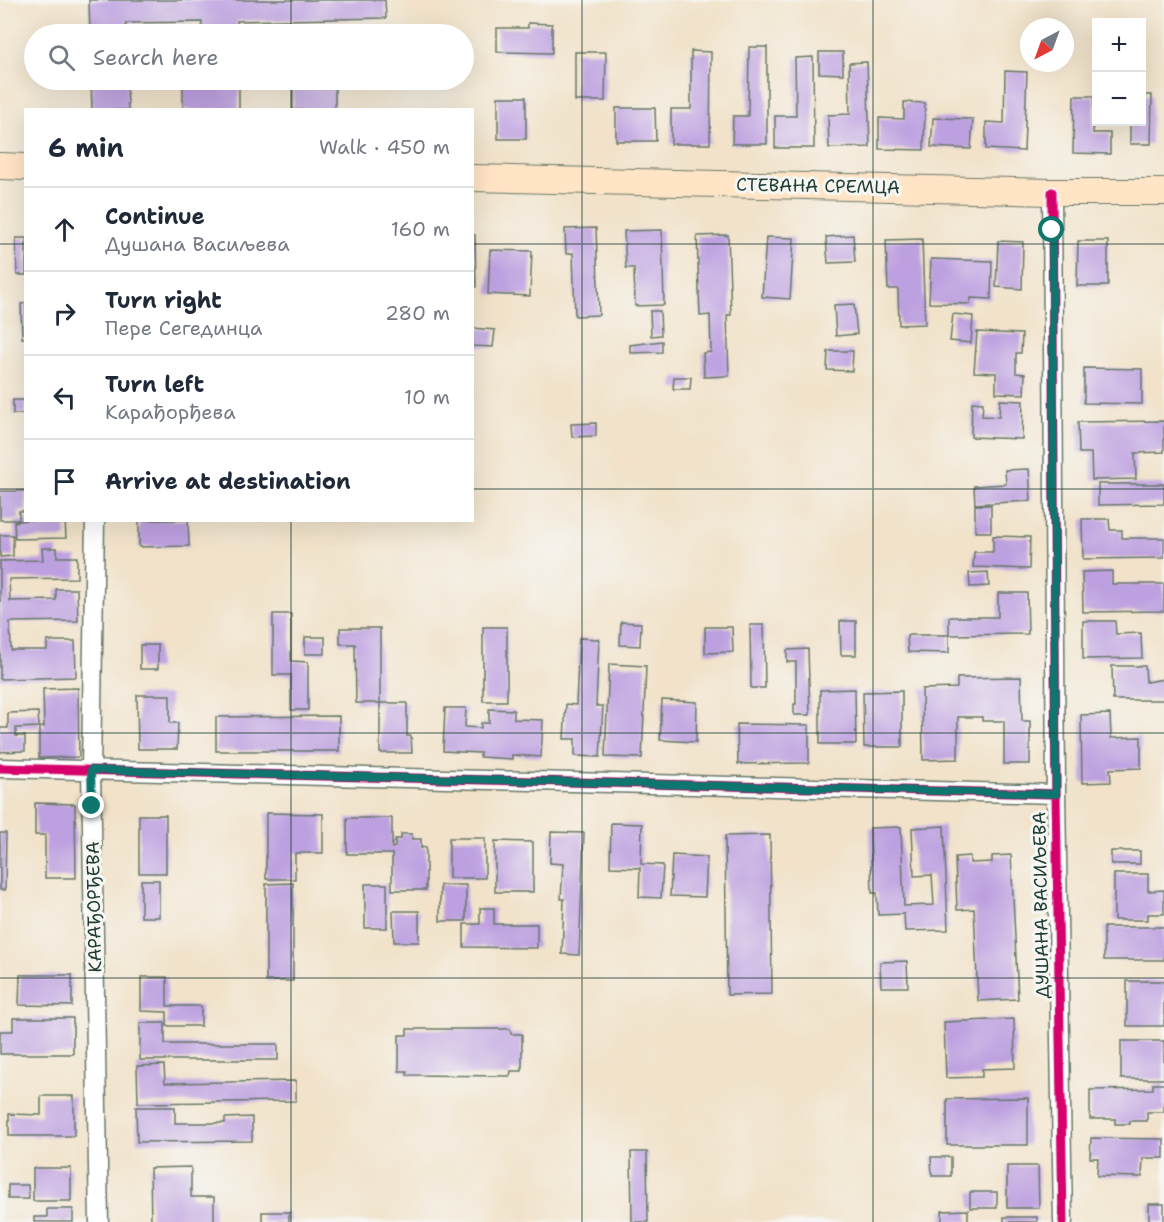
<!DOCTYPE html>
<meta charset="utf-8">
<style>
body{margin:0;font-family:"Shantell Sans",sans-serif;background:#f2f2f3;color:#1f2937}
.controls{position:absolute;right:18px;top:18px;display:grid;overflow:hidden;border-radius:0px;box-shadow:0 6px 24px #0002}
.controls button{width:54px;height:54px;display:grid;place-items:center;padding:0;border:0;border-bottom:2px solid #e0e1e3;background:#fff;color:#1f2937;font:30px sans-serif}
.compass{position:absolute;left:1020px;top:18px;width:54px;height:54px;border-radius:50%;background:#fff;box-shadow:0 6px 24px #0002;rotate:221deg}
.stop{position:absolute;width:18px;height:18px;margin:-14px;border:4px solid #0f766e;border-radius:50%;background:#fff}
.stop.end{background:#0f766e;border-color:#fff;box-shadow:0 2px 6px #0008}
.list{margin:0;padding:0;list-style:none}
h2{display:flex;justify-content:space-between;align-items:center;height:78px;margin:0;padding:0 24px;font-size:26px}
h2 small{font-size:20px;font-weight:400;color:#747a83}
.list li{display:grid;grid-template-columns:39px 1fr auto;gap:18px;align-items:center;box-sizing:border-box;height:84px;padding:0 24px;border-top:2px solid #e0e1e3}
.list b{display:block;font-size:22px;white-space:nowrap}
.list p{margin:0;font-size:20px;white-space:nowrap;color:#747a83}
.list em{font-size:20px;font-style:normal;color:#747a83}
.icon{flex:none;width:33px;height:33px;fill:none;stroke:currentColor;stroke-width:2;stroke-linecap:round;stroke-linejoin:round}
.map{position:relative;flex:none;width:1164px;height:1222px;overflow:hidden}
.search{position:absolute;background:#fff;box-shadow:0 6px 24px #0002;left:24px;top:24px;width:450px;height:66px;display:flex;align-items:center;gap:15px;box-sizing:border-box;padding:0 21px;border-radius:33px;color:#747a83;font-size:22px}
.panel{position:absolute;background:#fff;box-shadow:0 6px 24px #0002;left:24px;top:108px;width:450px;height:414px;border-radius:0px}
.map>svg:first-child{display:block}
</style>
<div class="map">
<svg width="1164" height="1222" viewBox="0 0 1164 1222">
<rect width="100%" height="100%" fill="#f6f6f2"/>
<filter id="ink" filterUnits="userSpaceOnUse"><feTurbulence type="fractalNoise" baseFrequency=".0167" numOctaves="2"/><feDisplacementMap in="SourceGraphic" scale="12" xChannelSelector="R" yChannelSelector="G"/><feConvolveMatrix kernelMatrix="1 2 1 2 8 2 1 2 1" color-interpolation-filters="sRGB"/></filter>
<filter id="wash" filterUnits="userSpaceOnUse"><feTurbulence type="fractalNoise" baseFrequency=".008" numOctaves="4" result="noise"/><feDisplacementMap in="SourceGraphic" scale="24" xChannelSelector="R" yChannelSelector="G"/><feGaussianBlur stdDeviation="1.35" result="paint"/><feColorMatrix in="noise" values="0 0 0 0 0 0 0 0 0 0 0 0 0 0 0 0 0 1.4 0 .05"/><feComposite in="paint" operator="in"/></filter>
<g filter="url(#wash)">
<rect width="100%" height="100%" fill="#f1e2c9"/>
<g id="blocks">
<!-- building -->
<path fill="#bda0e0" d="M89,0H385L386,18L237,21V34H202V22L126,23V34H90Z
M528,23L552,24V53L497,52V28H528Z
M749,47H767V144H732L733,116H748Z
M691,51L711,52L710,144H671V109H691Z
M575,52H606L605,101H575Z
M819,52H843V74L819,73Z
M813,57L814,148H775V116H796L795,58Z
M867,62L870,147L829,148L828,115L850,114L849,63Z
M1005,71L1027,72L1024,151L986,149V122L1004,123Z
M91,80H127L128,110H92Z
M203,80H239V110H183V86L203,85Z
M335,86V110H293V87Z
M1142,95H1152L1151,144H1130V122H1142Z
M1074,96H1094L1093,133H1110V154L1073,153Z
M498,97H526V139H498Z
M904,102L925,103L924,150L879,149V118L904,119Z
M616,108H655L656,141H616Z
M933,118L973,119L971,149L931,147Z
M596,228L599,315L575,316L573,253L566,254L565,229Z
M662,230L664,305L635,306L634,268H626L624,231Z
M472,235H475L476,287H472Z
M728,235L731,315H727L729,376L704,377L703,353L711,352L710,315L700,316L697,236Z
M853,235L855,262L828,263L826,237Z
M766,237L794,238L790,299L762,297Z
M16,238H26V275H17Z
M922,239L925,324L899,325L898,289H888L886,240Z
M998,241L1023,242L1022,289L996,287Z
M1078,241H1108V286H1077Z
M490,250L532,251L530,296L488,294Z
M931,259L992,261L991,299L971,298L970,304L929,303Z
M26,303V338H22L21,304Z
M854,304L857,334L836,336L834,305Z
M650,311H660L661,335L651,336Z
M953,314L973,316L971,343L950,341Z
M472,328L495,330L493,347L472,346Z
M977,332L1022,334L1021,353H1016V373L1025,374L1024,394L996,393V373L974,372Z
M662,341V352L630,353V345Z
M828,351H853L852,371L827,370Z
M1084,368L1142,369V404L1084,403Z
M674,377H691L690,389H673Z
M13,400H26V414H13Z
M1000,400L1023,401L1022,439L971,437L972,402L983,403L982,416L999,417Z
M1164,421V452L1135,453L1136,479L1092,480L1091,453H1079L1078,422Z
M596,423V436L572,437L571,424Z
M1029,469L1031,501L975,504L974,486L1006,484L1005,470Z
M1098,484H1164V504L1098,505Z
M0,491H26V511H19V520H0Z
M975,505H991V532H975Z
M1082,519H1109L1110,530H1122V538H1164V558L1083,559Z
M27,520L65,521L66,538L15,539L14,522Z
M139,520H188L189,546L139,547Z
M0,535H13V556L0,557Z
M993,536L1030,537L1029,569L973,567L974,552H993Z
M42,548H57V557H77V578L9,579L10,601L56,600V589H77L78,621L10,622L11,650H47V641H75L76,677L0,679V561L43,560Z
M1112,571V584H1164V611L1083,612L1082,572Z
M988,572L989,586L970,587L969,573Z
M998,593H1027L1028,634L949,635V617H998Z
M273,614H291V661L308,662V710H291V675H273Z
M840,621H856V655H841Z
M1083,621H1115L1116,634L1141,633L1142,658L1083,659Z
M621,622L641,623L640,646L620,645Z
M750,625H764L765,688H751Z
M483,627H507V701H483Z
M705,627H732L733,652L705,653Z
M340,628H380V703H356L355,644H340Z
M907,635H949V653L908,652Z
M305,637H325V654H305Z
M579,638L599,639L596,706H603L600,757L575,756V739H564L566,704L576,705Z
M140,645H158V669H140Z
M808,649L810,715H794V704H796V662H787V650Z
M609,664L646,666L642,758L605,757Z
M1112,666H1145L1146,682L1164,679V700H1113Z
M1021,677L1022,721H1030V764H1004V721H982V717H958V759L923,760L922,689L957,688V678Z
M78,688L79,757L39,758V727H44L43,689Z
M855,689L856,744H820V690Z
M902,691V747H864L863,692Z
M137,695H170V723H178L177,749H138Z
M662,700L697,702L696,742L660,740Z
M380,703H407V736H411L412,753H380Z
M445,708H466L465,727L481,728V723H489V709L514,710V719L543,720L541,757L512,755V759L480,757V753L443,751Z
M38,712L39,727L16,728V736H25V751L0,752V728H8V713Z
M1110,714L1111,738L1141,737V768L1110,769L1111,782L1082,783L1081,715Z
M339,716V751H216V717Z
M737,724L809,725V763L738,764Z
M35,803L75,804L76,878H45V835H35Z
M266,813L323,814V853H295V879H266Z
M139,815H166V873H139Z
M347,818H392V848L395,847V839H401V834H412V839H421V848L426,847V890H392V854H347Z
M611,823L642,824L641,864L663,865L661,898L639,897L640,868L610,867Z
M944,826L948,930L905,931L904,914L878,915L877,893H872L870,828L901,827L904,906L934,905L932,875L914,876L912,828Z
M551,832L584,833L579,955L562,954L564,899H561L563,864L550,863Z
M0,833H6L5,890H0Z
M770,835L772,994L727,995L725,836Z
M449,838H485V878H449Z
M495,841L533,842V892H495Z
M1111,851H1140V864H1111Z
M672,855L707,857L705,897L670,896Z
M1011,855L1018,999L978,1001L974,909L957,910L955,857L970,856V863L992,862V856Z
M1114,874H1148V891L1164,890V914H1148V920H1114Z
M141,880H159V917H141Z
M293,883V981H266V884Z
M365,884H387V928H365Z
M440,885H466V921H440Z
M480,908H494V924H537V948L464,947V924H480Z
M393,911H419V942H394Z
M1104,927H1164V960H1104Z
M907,961L908,987H881L880,962Z
M20,975H72V1006L19,1005Z
M141,977H167V1006H201V1026H167V1012L141,1011Z
M1127,981H1164V1026H1127Z
M13,1018H73V1054H0V1031H13Z
M1014,1019L1015,1068L982,1069V1077L946,1078L944,1022Z
M140,1023H165V1044H278V1060H140Z
M407,1029H510L511,1034H522V1071H511L510,1076L407,1075V1071H399V1035H407Z
M1121,1041H1164V1079H1121Z
M164,1065L165,1083L296,1081V1101L138,1103L137,1066Z
M1153,1084H1164V1112H1147V1121H1130V1124H1115V1119H1090V1090L1153,1089Z
M41,1096H74V1136H9V1114L41,1115Z
M1028,1098V1145H947V1099Z
M136,1107H175V1123H225V1118L252,1117V1141L137,1142Z
M1091,1138L1164,1139V1158H1143L1142,1177L1097,1176L1098,1158H1090Z
M631,1152H647L648,1222H632Z
M931,1157H951V1176H932Z
M1007,1166H1038L1039,1208H1007Z
M191,1167V1197H214V1222H151L150,1168Z
M33,1168H71V1201H33Z
M8,1185H28L29,1199H8Z
M970,1192H997V1208H970Z
M1149,1204H1164V1222H1149Z
M47,1209H73V1222H34V1217H47Z
M968,1210V1222H942V1211Z
M262,1212H289V1222H262Z
M1004,1217H1037V1222H1004Z"/>
</g>
</g>
<g filter="url(#ink)">
<use href="#blocks" fill-opacity="0" stroke="#687768" stroke-width="1.5"/>
<g fill="none" stroke-linecap="round" stroke-linejoin="round">
<!-- street casing -->
<g stroke="#687768" stroke-width="21">
<path id="street" d="M1052,192L1056,794L1063,1222
M95,520L91,770L99,1222
M0,768L1056,794"/>
</g>
<!-- secondary casing -->
<g stroke="#687768" stroke-width="28">
<path id="secondary" d="M0,166L26,167
M472,178L1052,192H1164"/>
</g>
<!-- street -->
<use href="#street" stroke="#fff" stroke-width="18"/>
<!-- secondary -->
<use href="#secondary" stroke="#ffe4c6" stroke-width="26"/>
<!-- cycleway casing -->
<g stroke="#f6f6f2" stroke-width="13">
<path id="cycleway" d="M1052,192L1056,794L1063,1222
M0,768L1056,794"/>
</g>
<!-- cycleway -->
<use href="#cycleway" stroke="#d6006c" stroke-width="9"/>
</g>
</g>
<g fill="none" stroke-linecap="round" stroke-linejoin="round" filter="url(#ink)">
<!-- route -->
<path stroke="#0f766e" stroke-width="8" d="M92,806L91,770L1056,794L1052,230"/>
</g>
<!-- grid -->
<path fill="none" stroke="#1f3d34" stroke-width="1.5" stroke-opacity="0.55" d="M291,0V34M582,0V1222M873,0V1222M291,80V110M0,244H26M472,244H1164M0,489H26M472,489H1164M291,520V1222M0,733H1164M0,978H1164"/>
<g text-anchor="middle" stroke-width="6" stroke-linejoin="round" paint-order="stroke">
<!-- street labels -->
<g font-size="18" fill="#1f3d34" stroke="#f6f6f2">
<text transform="translate(818 186) rotate(1)" y="6">СТЕВАНА СРЕМЦА</text>
<text transform="translate(1041 905) rotate(-91)" y="6">ДУШАНА ВАСИЉЕВА</text>
<text transform="translate(94 907) rotate(-91)" y="6">КАРАЂОРЂЕВА</text>
</g>
</g>
</svg>
<div class="controls">
<button>+</button>
<button>−</button>
</div>
<svg class="compass" viewBox="-18 -18 36 36"><path d="M0-13l5 13h-10z" fill="#e53935"/><path d="M0 13l5-13h-10z" fill="#747a83"/></svg>
<div class="stop" style="left:1052px;top:230px"></div>
<div class="stop end" style="left:92px;top:806px"></div>
<div class="search"><svg class="icon" aria-label="search" viewBox="0 0 24 24"><circle cx="10" cy="10" r="6"/><path d="M15 15l6 6"/></svg>Search here</div>
<section class="panel">
<h2>6 min<small>Walk · 450 m</small></h2>
<ul class="list">
<li><svg class="icon" aria-label="ahead" viewBox="0 0 24 24"><path d="M12 20V5M6 11l6-6 6 6"/></svg><div><b>Continue</b><p>Душана Васиљева</p></div><em>160 m</em></li>
<li><svg class="icon" aria-label="right" viewBox="0 0 24 24"><path d="M7 20v-9h11M14 6l5 5-5 5"/></svg><div><b>Turn right</b><p>Пере Сегединца</p></div><em>280 m</em></li>
<li><svg class="icon" aria-label="left" viewBox="0 0 24 24"><path d="M17 20v-9H6M10 6l-5 5 5 5"/></svg><div><b>Turn left</b><p>Карађорђева</p></div><em>10 m</em></li>
<li><svg class="icon" aria-label="arrive" viewBox="0 0 24 24"><path d="M6 21V4h12l-3 4 3 4H6"/></svg><div><b>Arrive at destination</b></div></li>
</ul>
</section>
</div>
